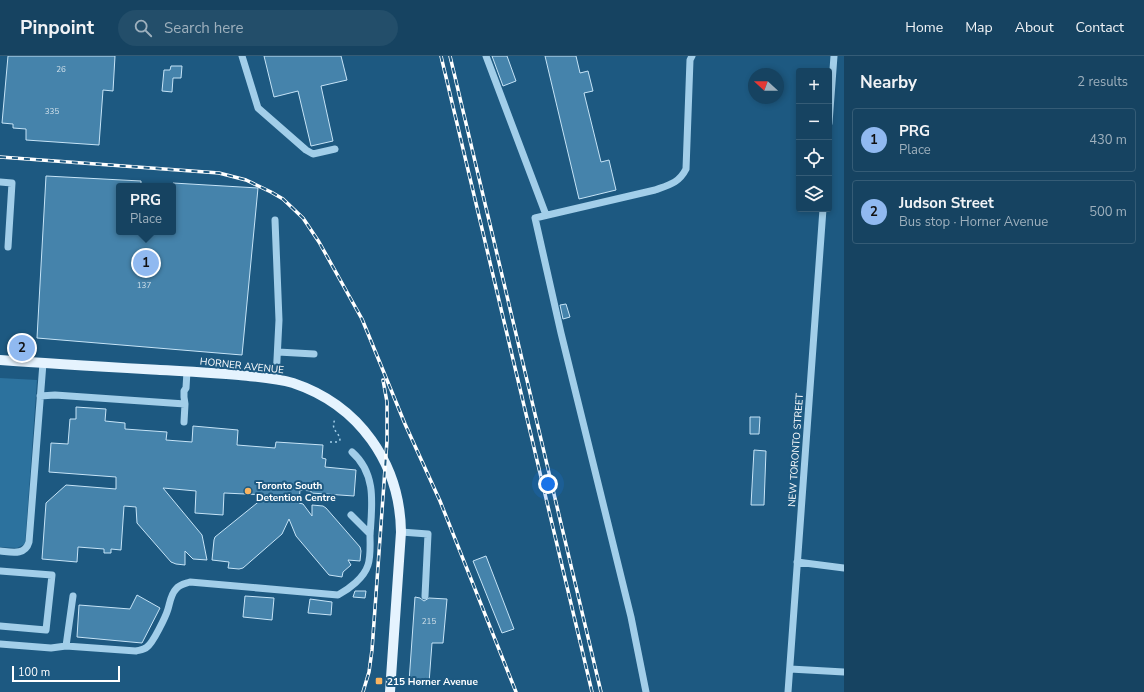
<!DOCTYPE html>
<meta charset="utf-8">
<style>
body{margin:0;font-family:"Nunito Sans",sans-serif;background:#234e6a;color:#f1f3f6}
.controls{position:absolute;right:12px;top:12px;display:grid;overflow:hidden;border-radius:4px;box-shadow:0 2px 6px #0003}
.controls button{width:36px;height:36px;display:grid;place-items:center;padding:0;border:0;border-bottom:1px solid #355c76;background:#164361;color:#f1f3f6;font:20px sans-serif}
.compass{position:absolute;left:748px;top:12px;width:36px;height:36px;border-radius:50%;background:#164361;box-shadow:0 2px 6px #0003;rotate:291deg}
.scale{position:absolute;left:12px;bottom:10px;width:108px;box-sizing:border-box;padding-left:4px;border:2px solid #fff;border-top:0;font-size:11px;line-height:14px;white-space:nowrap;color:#fff;-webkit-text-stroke:3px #1d5981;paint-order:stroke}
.you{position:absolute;left:548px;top:428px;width:14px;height:14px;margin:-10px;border:3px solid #fff;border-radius:50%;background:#1a73e8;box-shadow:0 0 0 6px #1a73e833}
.badge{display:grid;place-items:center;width:26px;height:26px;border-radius:50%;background:#90b9f0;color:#111;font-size:13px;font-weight:700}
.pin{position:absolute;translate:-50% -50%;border:2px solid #fff;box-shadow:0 1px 4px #0006}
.popup{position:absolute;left:116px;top:127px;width:60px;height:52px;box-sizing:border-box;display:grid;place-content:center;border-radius:4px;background:#164361;filter:drop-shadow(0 1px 3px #0005);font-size:13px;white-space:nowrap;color:#9eb0bd}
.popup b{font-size:15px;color:#f1f3f6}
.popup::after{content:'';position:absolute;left:50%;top:100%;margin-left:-8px;border:8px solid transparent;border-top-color:#164361}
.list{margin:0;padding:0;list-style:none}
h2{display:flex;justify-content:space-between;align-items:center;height:52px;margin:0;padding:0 16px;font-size:17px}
h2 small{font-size:13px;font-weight:400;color:#9eb0bd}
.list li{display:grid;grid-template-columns:26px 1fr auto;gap:12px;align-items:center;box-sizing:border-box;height:64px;margin:0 8px 8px;padding:0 8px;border:1px solid #355c76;border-radius:4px}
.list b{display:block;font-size:15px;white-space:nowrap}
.list p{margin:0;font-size:13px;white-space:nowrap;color:#9eb0bd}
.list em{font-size:13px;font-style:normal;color:#9eb0bd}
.icon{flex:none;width:22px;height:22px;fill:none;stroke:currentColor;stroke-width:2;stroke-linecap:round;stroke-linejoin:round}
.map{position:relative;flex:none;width:844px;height:636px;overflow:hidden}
header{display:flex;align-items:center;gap:24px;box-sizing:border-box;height:56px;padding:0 20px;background:#164361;border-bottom:1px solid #355c76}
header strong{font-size:19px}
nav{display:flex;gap:22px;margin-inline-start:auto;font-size:14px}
.search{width:280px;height:36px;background:#234e6a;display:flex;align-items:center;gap:10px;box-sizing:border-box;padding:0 14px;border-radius:22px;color:#9eb0bd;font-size:15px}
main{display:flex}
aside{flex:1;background:#164361}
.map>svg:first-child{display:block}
</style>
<header>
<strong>Pinpoint</strong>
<div class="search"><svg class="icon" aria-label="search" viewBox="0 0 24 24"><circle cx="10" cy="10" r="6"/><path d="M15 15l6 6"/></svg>Search here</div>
<nav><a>Home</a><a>Map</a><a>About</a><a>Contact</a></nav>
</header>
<main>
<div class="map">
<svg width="844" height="636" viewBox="0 0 844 636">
<rect width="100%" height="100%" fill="#1d5981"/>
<!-- green -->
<path fill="#2c729e" d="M0,322L37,324L25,488L17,492L0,491Z"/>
<!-- building -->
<path fill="#4583ab" stroke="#c6e4f7" d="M8,0H115L113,35L103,34L99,89L26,84V73L13,72V68L2,67Z
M264,0H341L347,24L321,30L333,85L311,90L298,35L274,41Z
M492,0H507L516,25L503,30Z
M545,0H576L580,17L588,15L593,35L584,37L601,106L609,104L616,134L579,143Z
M171,10H182L181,22H173L172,36L162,35L164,14H170Z
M46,120L141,125V130H119V176H173V127L258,132L242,299L37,282Z
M566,248L570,261L563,263L560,249Z
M76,351L106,353L105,365L125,367V373L167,376L166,384L192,386L193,370L238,374L237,389L275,392L276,386L323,389L322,402L326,403L325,411L356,414L354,440L311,437V435L300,434L299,447L303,448L312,460V449L323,450L326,452L360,491L361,495L360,505L348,504L351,509L343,516L342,521L329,519L296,480L289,463L282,478L243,512L239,513L228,512L229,506L212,504L214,484L215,481L267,439L224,437L223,459L195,457L196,435L163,432L202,479L207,504L193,503L185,495V509L176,508L171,506L137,467L136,451L124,450L121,494L111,493V497H104V493L78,491L77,506L42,503L46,447L66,429L116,433V421L49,416L51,387L68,388L70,363H76Z
M750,361H760L759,378H750Z
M754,394L766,395L764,449H751Z
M486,500L514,573L502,577L473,505Z
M355,535H366L365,542L353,541Z
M137,539L160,552L142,587L77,581L79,549L130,553Z
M245,540L274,542L272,564L243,561Z
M415,541L420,542L424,545L429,542L447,543L443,587H432L429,627L409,626Z
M310,543L332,546L331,559L308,557Z"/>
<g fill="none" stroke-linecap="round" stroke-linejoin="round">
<!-- path -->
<path stroke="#a2cee9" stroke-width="1.5" stroke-dasharray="2 3" stroke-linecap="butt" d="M330,386H338L340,384C339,375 330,375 335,363"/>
<!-- minor -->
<path stroke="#a2cee9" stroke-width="7" d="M242,0L258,52L306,94L313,98L335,93
M486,0L546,159
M829,67L834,0
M0,126L12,127L8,191
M275,164L279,264L276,323
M278,296L314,298
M40,340L55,339L185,348
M184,366L185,348L184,341V335L186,332L187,315
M351,459L370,478
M401,476L428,478L425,540
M0,495C11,496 25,500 29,486L43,307
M797,506L844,512
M0,515L52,519L46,574L0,570
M0,588L51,592L66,590L136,595C140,594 144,594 147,591C153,587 166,560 168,553C170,546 171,538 176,533C180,528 184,528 190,526L338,539C349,533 364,522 368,509C371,500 370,488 370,479C372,449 377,418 352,396
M66,590L73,540
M790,613L844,616
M646,636L631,561L561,277L535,162L655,134C669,129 679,127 686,113L690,4L692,0
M788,636L823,153"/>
<!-- major -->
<path stroke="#e5f3fe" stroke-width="10" d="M0,304C53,308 107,311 160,314C187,315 213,317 239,319C257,321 276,322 293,327C359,349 400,407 401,476L390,636"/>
<!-- rail casing -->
<g stroke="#fff" stroke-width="3.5">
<path id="rail" d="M441,0L592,636
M450,0L601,636
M0,101L219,117L246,124L271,136L283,143L303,162L319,186L362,263L405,368L440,445L516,636
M363,636L369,616L372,594L387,385V346L383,324"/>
</g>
<!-- rail -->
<use href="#rail" stroke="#1d5981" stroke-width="2" stroke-dasharray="6" stroke-linecap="butt"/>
</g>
<!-- markers -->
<g fill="#f9b460" stroke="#1d5981" stroke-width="1.5">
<circle cx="248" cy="435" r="4"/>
<rect x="375" y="621" width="8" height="8" rx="2"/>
</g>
<g text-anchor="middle" stroke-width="4" stroke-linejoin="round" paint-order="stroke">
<!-- number labels -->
<g font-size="8" fill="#d0e0ea">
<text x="61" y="16">26</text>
<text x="52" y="58">335</text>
<text x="144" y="232">137</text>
<text x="429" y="568">215</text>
</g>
<!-- street labels -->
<g font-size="10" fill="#fff" stroke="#1d5981">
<text transform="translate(242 309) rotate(6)" y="4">HORNER AVENUE</text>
<text transform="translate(795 394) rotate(-86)" y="4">NEW TORONTO STREET</text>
</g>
<!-- poi labels -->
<g font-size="10" font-weight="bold" fill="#fff" stroke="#1d5981" text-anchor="start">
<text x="256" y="433">Toronto South<tspan x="256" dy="12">Detention Centre</tspan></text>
<text x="387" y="629">215 Horner Avenue</text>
</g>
</g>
</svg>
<div class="controls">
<button>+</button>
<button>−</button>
<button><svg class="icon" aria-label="locate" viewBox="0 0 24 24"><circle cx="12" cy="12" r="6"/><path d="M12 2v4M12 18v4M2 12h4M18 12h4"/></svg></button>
<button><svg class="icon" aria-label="layers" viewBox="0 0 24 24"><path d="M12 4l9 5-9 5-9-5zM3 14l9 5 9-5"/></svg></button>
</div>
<svg class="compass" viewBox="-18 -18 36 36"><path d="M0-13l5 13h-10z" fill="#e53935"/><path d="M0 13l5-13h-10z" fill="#9eb0bd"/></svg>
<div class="scale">100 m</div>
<div class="you"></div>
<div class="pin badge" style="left:146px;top:207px">1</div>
<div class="popup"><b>PRG</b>Place</div>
<div class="pin badge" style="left:22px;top:292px">2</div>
</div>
<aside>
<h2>Nearby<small>2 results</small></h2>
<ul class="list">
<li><span class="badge">1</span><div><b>PRG</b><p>Place</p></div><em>430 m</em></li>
<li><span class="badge">2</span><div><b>Judson Street</b><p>Bus stop · Horner Avenue</p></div><em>500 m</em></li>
</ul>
</aside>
</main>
